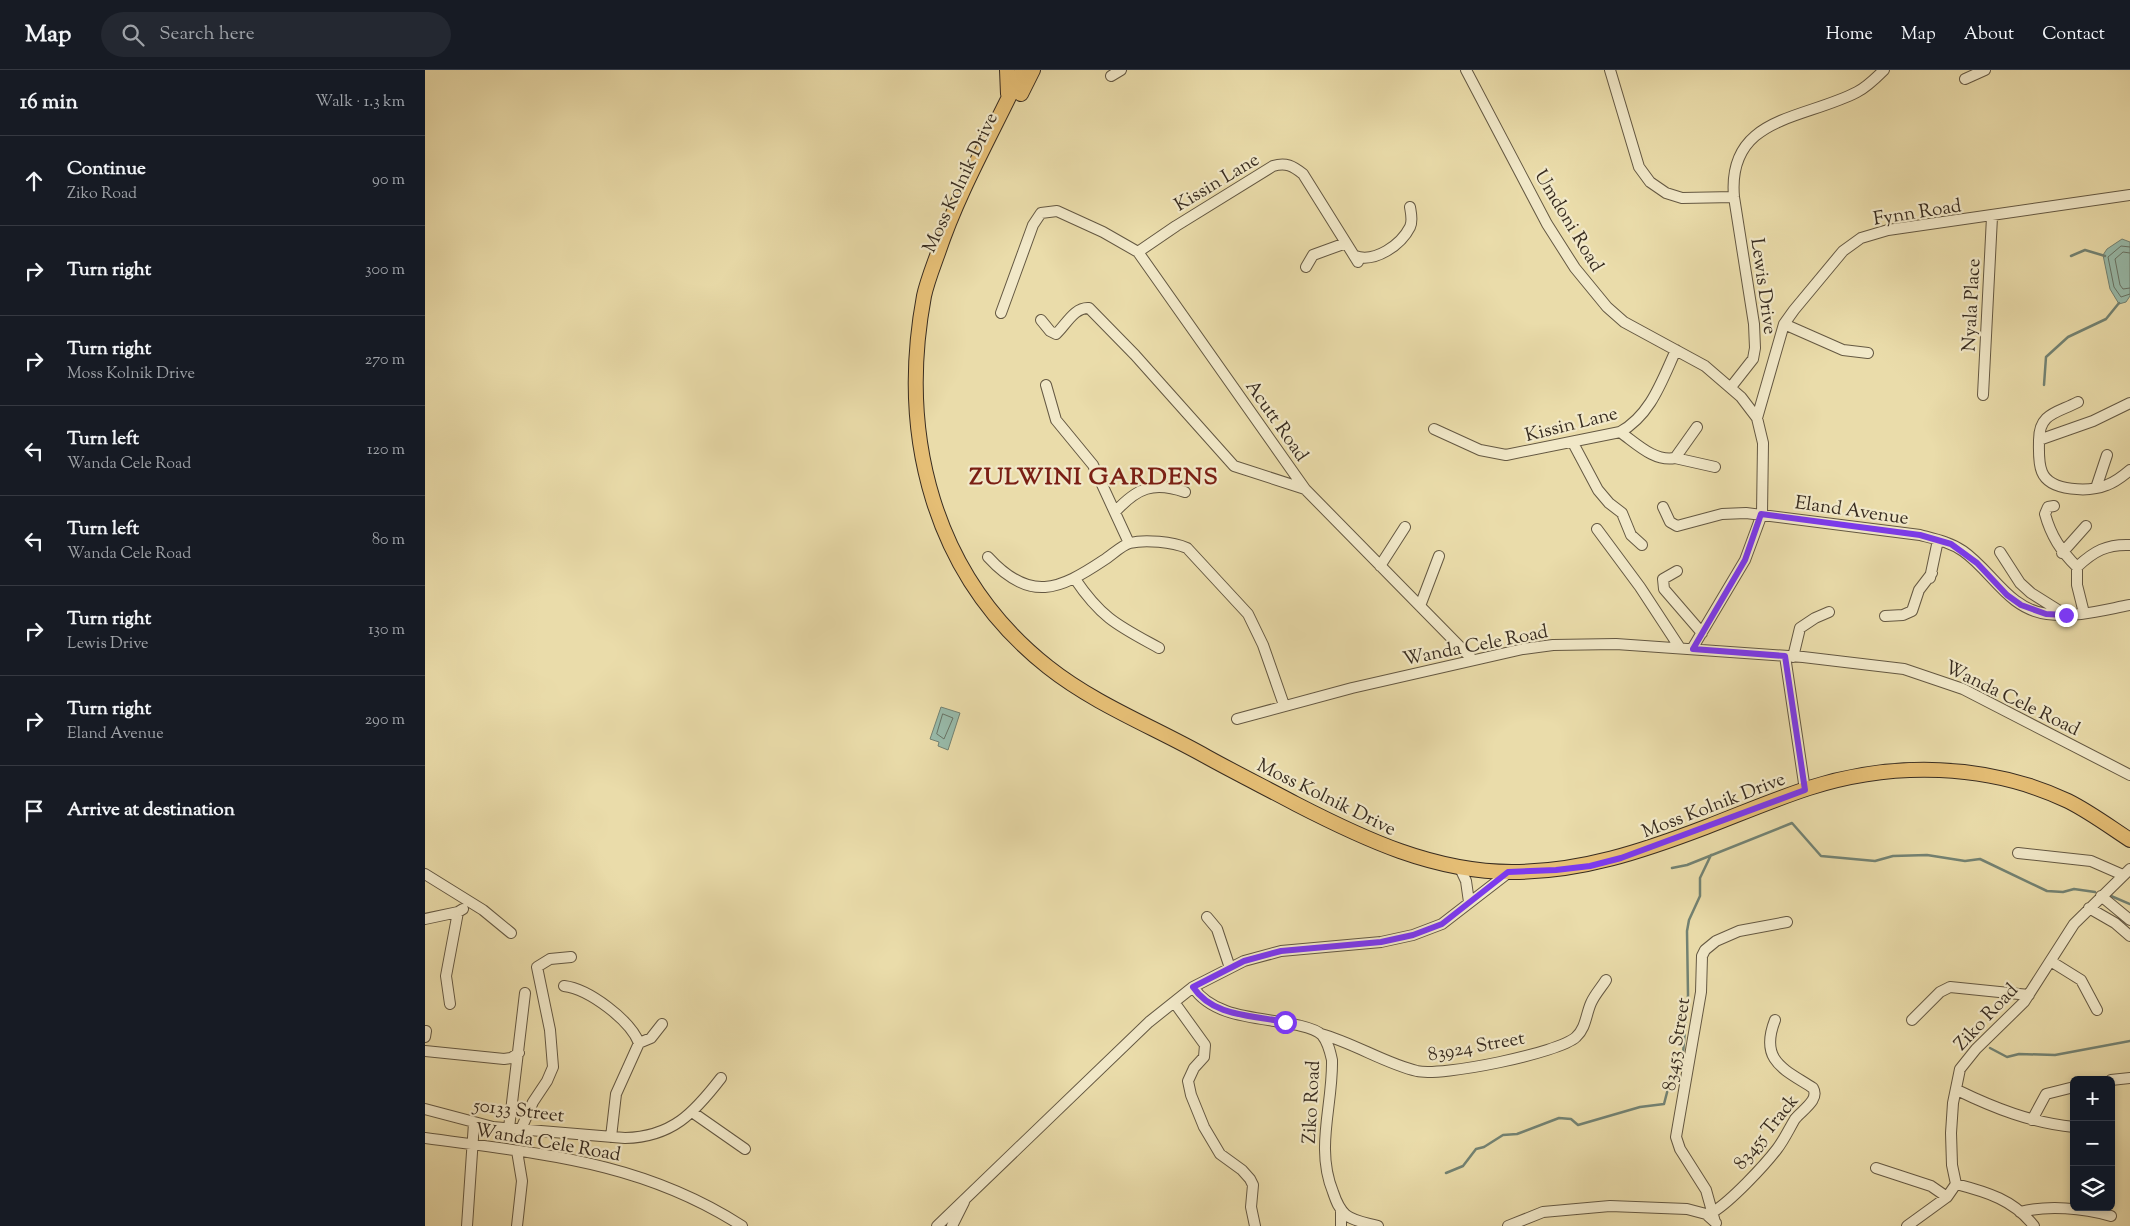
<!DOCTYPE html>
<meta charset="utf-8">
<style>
body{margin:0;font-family:"Sorts Mill Goudy",serif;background:#242831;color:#f1f3f6}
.controls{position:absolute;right:15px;bottom:15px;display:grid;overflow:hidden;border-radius:8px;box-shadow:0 2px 8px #0003}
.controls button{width:45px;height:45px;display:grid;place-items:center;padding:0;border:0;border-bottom:1px solid #363941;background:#171b24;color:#f1f3f6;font:25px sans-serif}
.stop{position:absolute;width:15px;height:15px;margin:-11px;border:4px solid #7c3aed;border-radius:50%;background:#fff}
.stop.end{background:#7c3aed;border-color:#fff;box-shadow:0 1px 5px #0008}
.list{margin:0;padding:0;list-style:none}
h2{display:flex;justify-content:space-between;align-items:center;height:65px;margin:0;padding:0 20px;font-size:21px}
h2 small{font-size:16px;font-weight:400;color:#9ea1a6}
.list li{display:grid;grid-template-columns:32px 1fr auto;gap:15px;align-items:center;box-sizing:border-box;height:90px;padding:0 20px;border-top:1px solid #363941}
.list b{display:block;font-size:19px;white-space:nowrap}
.list p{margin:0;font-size:16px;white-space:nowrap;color:#9ea1a6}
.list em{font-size:16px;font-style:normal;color:#9ea1a6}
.icon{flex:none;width:28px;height:28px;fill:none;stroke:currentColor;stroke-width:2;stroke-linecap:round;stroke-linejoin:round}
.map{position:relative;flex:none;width:1705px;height:1156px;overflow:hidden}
header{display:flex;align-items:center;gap:30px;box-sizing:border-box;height:70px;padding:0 25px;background:#171b24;border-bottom:1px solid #363941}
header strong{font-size:24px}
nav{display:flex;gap:28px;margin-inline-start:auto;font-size:18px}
.search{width:350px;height:45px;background:#242831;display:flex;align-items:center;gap:12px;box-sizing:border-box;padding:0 18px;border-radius:28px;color:#9ea1a6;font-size:19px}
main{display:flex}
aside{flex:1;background:#171b24}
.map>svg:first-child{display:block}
</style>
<header>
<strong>Map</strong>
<div class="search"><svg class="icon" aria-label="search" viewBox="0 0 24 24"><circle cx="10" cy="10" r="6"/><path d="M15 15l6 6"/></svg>Search here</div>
<nav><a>Home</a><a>Map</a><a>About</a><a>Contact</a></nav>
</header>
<main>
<aside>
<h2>16 min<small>Walk · 1.3 km</small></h2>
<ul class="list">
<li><svg class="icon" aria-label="ahead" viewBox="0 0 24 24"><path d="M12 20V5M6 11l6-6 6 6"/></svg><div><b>Continue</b><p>Ziko Road</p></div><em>90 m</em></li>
<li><svg class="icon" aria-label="right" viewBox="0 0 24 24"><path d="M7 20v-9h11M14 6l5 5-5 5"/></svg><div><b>Turn right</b></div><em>300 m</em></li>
<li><svg class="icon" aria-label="right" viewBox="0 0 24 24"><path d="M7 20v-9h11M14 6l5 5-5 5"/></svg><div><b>Turn right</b><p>Moss Kolnik Drive</p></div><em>270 m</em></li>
<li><svg class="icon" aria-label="left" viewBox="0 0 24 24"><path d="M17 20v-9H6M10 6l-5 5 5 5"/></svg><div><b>Turn left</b><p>Wanda Cele Road</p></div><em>120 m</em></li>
<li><svg class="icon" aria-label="left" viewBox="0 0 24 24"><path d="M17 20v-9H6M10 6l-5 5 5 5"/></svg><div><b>Turn left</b><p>Wanda Cele Road</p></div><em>80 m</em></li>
<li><svg class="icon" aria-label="right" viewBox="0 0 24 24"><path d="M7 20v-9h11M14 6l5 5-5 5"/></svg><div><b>Turn right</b><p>Lewis Drive</p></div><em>130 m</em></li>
<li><svg class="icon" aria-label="right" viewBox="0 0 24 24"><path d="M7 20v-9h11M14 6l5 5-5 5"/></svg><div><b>Turn right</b><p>Eland Avenue</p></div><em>290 m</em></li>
<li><svg class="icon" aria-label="arrive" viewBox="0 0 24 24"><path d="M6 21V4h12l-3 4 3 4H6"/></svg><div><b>Arrive at destination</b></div></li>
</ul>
</aside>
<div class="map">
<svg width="1705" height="1156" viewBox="0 0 1705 1156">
<rect width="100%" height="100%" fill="#eadcaa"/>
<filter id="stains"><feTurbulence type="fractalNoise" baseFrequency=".004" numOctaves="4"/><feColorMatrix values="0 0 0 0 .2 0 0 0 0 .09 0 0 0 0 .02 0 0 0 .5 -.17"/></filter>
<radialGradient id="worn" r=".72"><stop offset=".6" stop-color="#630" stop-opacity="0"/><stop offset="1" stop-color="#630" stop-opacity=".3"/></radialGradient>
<!-- water -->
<path fill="#98bbab" stroke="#728273" d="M1697,169L1705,172V226L1701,232L1694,234L1685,219L1678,185L1682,179Z
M516,637L535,643L523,680L513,676L514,672L505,669Z"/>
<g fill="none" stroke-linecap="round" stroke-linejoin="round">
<!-- shore -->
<path stroke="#687466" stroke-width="1" d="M1705,177L1696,176L1683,187L1689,217L1696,227L1705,224
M1705,183L1698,182L1690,189L1695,215L1698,219L1705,218
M518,644L528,648L519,669L512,664Z"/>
<!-- stream -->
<path stroke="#728273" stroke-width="2.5" d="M1646,186L1660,180L1680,186
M1619,315L1621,287L1643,267L1681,249L1694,233
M1247,798L1262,795L1367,753L1396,786L1450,791L1468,786L1502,785L1540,791L1555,789L1622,821L1638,822L1649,819L1670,822
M1686,826L1705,834
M1565,978L1582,987L1594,984L1630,985L1705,971
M1021,1103L1038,1096L1051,1079L1059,1077L1078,1065L1092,1064L1134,1048L1146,1049L1153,1055L1215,1037L1239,1034L1245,1011L1257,995L1263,925L1262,861L1264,850L1275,826V808L1286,785"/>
<!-- minor casing -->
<g stroke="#645842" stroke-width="12">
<path id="minor" d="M1041,0L1122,154L1150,198L1182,237L1199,252L1280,296L1316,327L1332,348L1338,373L1337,444L1320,490L1267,579
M1185,0L1214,97L1225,112L1241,123L1257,128L1309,127
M686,6L696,0
M1540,9L1560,0
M713,182L751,156L848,96C861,92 868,96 878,104L933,192
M930,186C950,193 976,175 985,157C988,151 986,143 985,137
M881,197L888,185L921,173
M576,243L608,155L616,143L632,141L678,162L713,182L880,419L1047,589
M616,250L625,261L631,264C641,255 649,237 664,238L710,285L809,396L880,419
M1359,254L1418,280L1443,283
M621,315L631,350L668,395L704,473
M1306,317L1328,289L1330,278L1329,254L1309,127C1302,46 1378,50 1432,22C1442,17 1451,8 1459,0
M1558,325L1567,147
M1705,333L1668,351L1614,370C1614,380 1613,393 1617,402C1625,422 1665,422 1682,415C1690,412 1698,406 1705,400
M1332,348L1359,254L1369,240L1418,181L1436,168L1463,160L1705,125
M1009,359L1055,380L1081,385L1195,362C1226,345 1237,310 1251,280
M1195,362C1211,373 1229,392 1250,388L1272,357
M1614,370C1614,343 1632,343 1653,332
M1148,373L1173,420L1184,433L1197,443L1206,465L1217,475
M1250,388L1290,397
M1671,418L1682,385
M1629,436L1623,437L1620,444C1626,466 1636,481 1652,497
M1238,437L1245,452L1252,456L1297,444L1321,443L1495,465C1510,469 1525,472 1538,481C1567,501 1583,539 1622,544C1650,548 1678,540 1705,535
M690,442C712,418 728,411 760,422
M1172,459L1215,517L1255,578
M1575,482L1595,513L1606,523L1641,545
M1637,483L1661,456
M563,487C605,533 634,520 679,490C687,485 697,475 705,473C720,469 748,472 762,478L823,544L838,575L859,635
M955,496L980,457
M1252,501L1238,509L1239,519L1277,563
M1505,508L1513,470
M650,509C677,549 694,556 734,578
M995,536L1014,486
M1659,543L1652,515V497C1669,481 1682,474 1705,475
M1460,546L1478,545L1487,541L1494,520L1507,503
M1360,586L1380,720
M1368,587L1375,558L1390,548L1404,542
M812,649L927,618L1098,579L1128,575L1191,574L1378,587L1479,599L1538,619L1705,705
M1593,783L1666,791L1698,805
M1034,796L1041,811L1044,832
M0,804L58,840L86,863
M1676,826L1705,850
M1664,838L1690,853L1705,866
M782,847L792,859L805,898
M0,849L33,842L38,839
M1627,892L1656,910L1672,940
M139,916C164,919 205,950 214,973L191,1024L186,1067
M768,917C789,949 837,947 872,955C880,957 891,959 897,965C903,972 905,981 907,990C908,1035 890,1078 908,1122C911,1131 914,1139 921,1145C930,1152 943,1153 953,1156
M749,932L780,975L779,987L769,998L763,1011L766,1025L779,1057L795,1084L817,1100L825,1109L828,1115L826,1137L830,1156
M25,934L21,906L33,842
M1487,950L1515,922L1525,917L1604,925
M896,964C929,973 961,994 992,1001C1016,1007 1134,983 1151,967C1161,958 1161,944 1166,933C1170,924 1176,918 1181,910
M0,967L1,961
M214,973L226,968L237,954
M0,981L79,989L86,988L94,983
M1686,1010L1705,1008
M1532,1020C1569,1038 1607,1053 1649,1057
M0,1039L68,1057L200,1068C247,1067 269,1043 296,1008
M267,1042L320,1079
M1607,1050L1621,1024L1649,1017
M84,1058L100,923
M96,1059L108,1032L122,1011L128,997L125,960L112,897L125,889L146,887
M0,1068C116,1084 216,1091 317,1156
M92,1081L97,1111L92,1156
M1451,1098L1506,1116L1522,1127
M1531,1114C1562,1122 1589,1130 1609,1156
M1288,1142C1306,1131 1339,1096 1352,1079C1359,1070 1364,1059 1370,1049C1377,1040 1395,1030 1388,1018C1359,999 1334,991 1350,950
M1595,1142C1623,1135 1658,1138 1686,1146
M1290,1152L1281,1120L1255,1079L1251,1067L1276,922L1277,886L1280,880L1291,871L1314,861L1362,852
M42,1156L49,1053
M512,1156L724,952L768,917L819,891L856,881L956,872L988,865L1017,854L1083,803
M527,1156L539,1132
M916,1156V1140
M1083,1156L1118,1142L1185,1136L1262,1139L1281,1144L1291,1153
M1482,1156L1522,1127L1531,1114L1527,1095L1526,1063L1528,1033L1535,999L1551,979L1599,932L1649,854L1705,799"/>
</g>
<!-- major casing -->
<g stroke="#382c20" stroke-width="16">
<path id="major" d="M582,0L583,24
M597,0C569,60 534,120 513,183C508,197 502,212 499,226C473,366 508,506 623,597C671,635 729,657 782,687C811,703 841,718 871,734C939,769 1009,802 1087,802C1156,802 1218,781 1281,757C1315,744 1350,729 1384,718C1468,691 1563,693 1643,731C1665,742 1685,757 1705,770
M596,24L608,0"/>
</g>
<!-- minor -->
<use href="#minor" stroke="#f1e8c8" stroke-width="10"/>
<!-- major -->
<use href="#major" stroke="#e5be75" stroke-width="14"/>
</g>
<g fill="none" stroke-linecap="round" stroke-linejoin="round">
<!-- route -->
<path stroke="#7c3aed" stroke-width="6" d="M860,952C827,945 788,947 768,917L819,891L856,881L956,872L988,865L1017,854L1083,802L1131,800L1165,796L1196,788L1380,720L1360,586L1268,579L1320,490L1336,444L1495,465L1526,474L1552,493L1582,525L1596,535L1621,544L1641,545"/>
</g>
<g text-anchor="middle" stroke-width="4.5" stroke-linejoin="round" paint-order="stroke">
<!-- street labels -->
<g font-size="19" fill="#382c20" stroke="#f1e8c8">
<text transform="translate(791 111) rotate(-31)" y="7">Kissin Lane</text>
<text transform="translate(534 112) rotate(-65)" y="7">Moss Kolnik Drive</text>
<text transform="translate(1492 141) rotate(-9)" y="7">Fynn Road</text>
<text transform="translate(1145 150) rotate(59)" y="7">Umdoni Road</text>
<text transform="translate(1340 216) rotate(82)" y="7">Lewis Drive</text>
<text transform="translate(1545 235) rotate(-87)" y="7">Nyala Place</text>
<text transform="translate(853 350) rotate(55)" y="7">Acutt Road</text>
<text transform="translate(1146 353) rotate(-14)" y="7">Kissin Lane</text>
<text transform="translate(1427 439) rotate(8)" y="7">Eland Avenue</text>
<text transform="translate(1050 574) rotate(-11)" y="7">Wanda Cele Road</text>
<text transform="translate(1588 627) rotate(26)" y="7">Wanda Cele Road</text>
<text transform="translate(902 726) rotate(26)" y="7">Moss Kolnik Drive</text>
<text transform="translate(1288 734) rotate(-21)" y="7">Moss Kolnik Drive</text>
<text transform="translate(1560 946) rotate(-47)" y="7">Ziko Road</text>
<text transform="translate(1250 974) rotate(-81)" y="7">83453 Street</text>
<text transform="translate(1051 975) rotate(-10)" y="7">83924 Street</text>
<text transform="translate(885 1032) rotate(-87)" y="7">Ziko Road</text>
<text transform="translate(94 1039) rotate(7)" y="7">50133 Street</text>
<text transform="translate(1340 1061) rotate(-51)" y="7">83455 Track</text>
<text transform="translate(123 1071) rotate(10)" y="7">Wanda Cele Road</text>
</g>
<!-- district labels -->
<g font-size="24" font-weight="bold" letter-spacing="1" fill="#7a1f14" stroke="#f1e8c8">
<text x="669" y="414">ZULWINI GARDENS</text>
</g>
</g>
<rect width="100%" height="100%" filter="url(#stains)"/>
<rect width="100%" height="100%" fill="url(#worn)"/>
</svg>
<div class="controls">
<button>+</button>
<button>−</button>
<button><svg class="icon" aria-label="layers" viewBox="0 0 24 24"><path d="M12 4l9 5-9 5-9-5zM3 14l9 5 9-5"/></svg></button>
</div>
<div class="stop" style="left:860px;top:952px"></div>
<div class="stop end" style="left:1641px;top:545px"></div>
</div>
</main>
